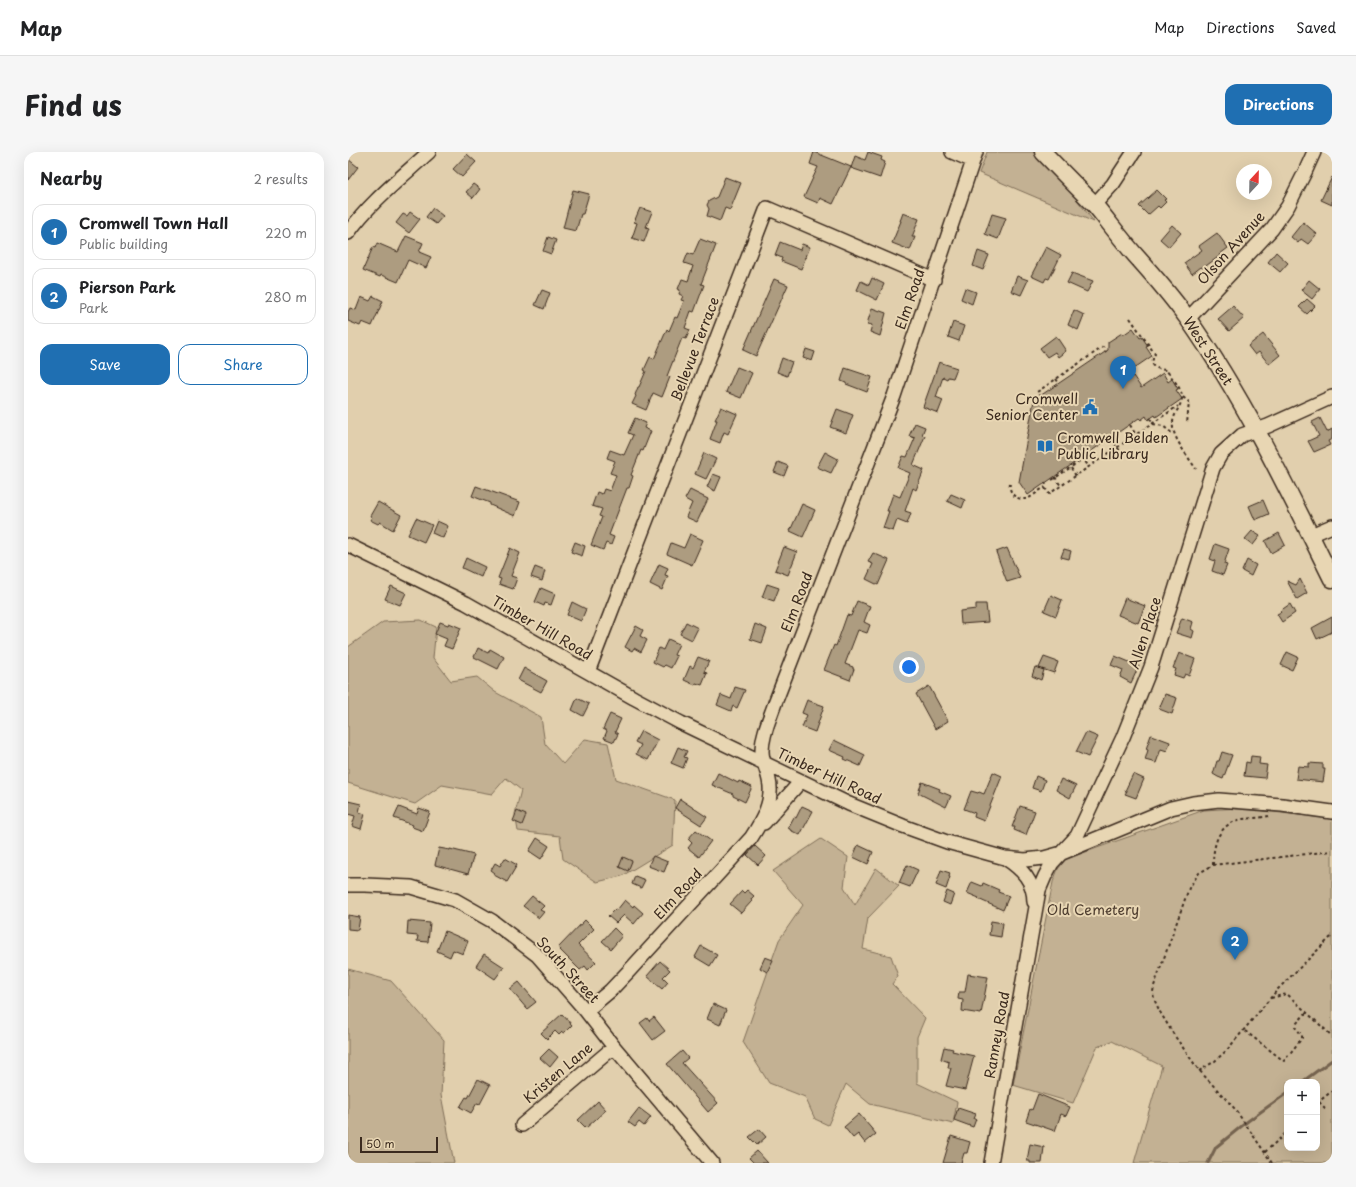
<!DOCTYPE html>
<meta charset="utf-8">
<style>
body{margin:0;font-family:"Playpen Sans",sans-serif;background:#f6f6f6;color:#202124}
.controls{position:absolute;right:12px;bottom:12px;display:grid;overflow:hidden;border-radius:8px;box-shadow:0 4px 16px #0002}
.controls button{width:36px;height:36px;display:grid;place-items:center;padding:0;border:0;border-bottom:1px solid #e0e0e0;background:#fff;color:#202124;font:20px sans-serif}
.compass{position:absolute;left:888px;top:12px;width:36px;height:36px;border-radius:50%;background:#fff;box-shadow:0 4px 16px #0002;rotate:22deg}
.scale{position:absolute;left:12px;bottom:10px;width:78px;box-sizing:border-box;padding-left:4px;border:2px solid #3b2a1e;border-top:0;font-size:11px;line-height:14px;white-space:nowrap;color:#3b2a1e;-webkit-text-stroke:3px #e8d6b3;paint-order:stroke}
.you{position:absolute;left:561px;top:515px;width:14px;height:14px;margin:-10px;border:3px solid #fff;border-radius:50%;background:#1a73e8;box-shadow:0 0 0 6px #1a73e833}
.badge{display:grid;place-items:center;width:26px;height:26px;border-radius:50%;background:#1f6fb2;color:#fff;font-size:13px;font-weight:700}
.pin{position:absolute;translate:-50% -33px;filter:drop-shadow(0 1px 2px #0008)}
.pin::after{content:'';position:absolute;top:21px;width:14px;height:12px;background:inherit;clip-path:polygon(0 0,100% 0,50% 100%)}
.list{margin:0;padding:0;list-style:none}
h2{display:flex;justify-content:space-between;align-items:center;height:52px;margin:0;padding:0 16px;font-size:17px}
h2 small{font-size:13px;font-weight:400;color:#757577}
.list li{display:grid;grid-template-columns:26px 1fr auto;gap:12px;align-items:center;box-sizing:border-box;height:56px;margin:0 8px 8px;padding:0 8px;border:1px solid #e0e0e0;border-radius:12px}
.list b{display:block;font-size:15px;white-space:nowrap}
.list p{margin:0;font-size:13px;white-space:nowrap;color:#757577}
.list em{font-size:13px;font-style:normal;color:#757577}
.actions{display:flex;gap:8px;padding:12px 16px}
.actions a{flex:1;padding:9px 0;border:1px solid #1f6fb2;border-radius:12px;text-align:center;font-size:14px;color:#1f6fb2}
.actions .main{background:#1f6fb2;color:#fff}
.map{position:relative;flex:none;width:984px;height:1011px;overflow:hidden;border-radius:12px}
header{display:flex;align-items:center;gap:24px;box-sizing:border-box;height:56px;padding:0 20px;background:#fff;border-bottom:1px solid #e0e0e0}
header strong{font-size:19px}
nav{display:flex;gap:22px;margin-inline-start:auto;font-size:14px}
.intro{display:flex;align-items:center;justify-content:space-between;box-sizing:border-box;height:96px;padding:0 24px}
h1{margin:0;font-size:28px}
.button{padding:10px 18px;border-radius:12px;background:#1f6fb2;color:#fff;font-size:14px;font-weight:700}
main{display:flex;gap:24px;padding:0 24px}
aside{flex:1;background:#fff;border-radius:12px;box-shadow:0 4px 16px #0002}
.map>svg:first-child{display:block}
</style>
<header>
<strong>Map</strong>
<nav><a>Map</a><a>Directions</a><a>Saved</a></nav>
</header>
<div class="intro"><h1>Find us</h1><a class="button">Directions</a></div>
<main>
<aside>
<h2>Nearby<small>2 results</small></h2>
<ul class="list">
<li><span class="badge">1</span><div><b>Cromwell Town Hall</b><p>Public building</p></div><em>220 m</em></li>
<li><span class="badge">2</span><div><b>Pierson Park</b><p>Park</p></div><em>280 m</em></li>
</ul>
<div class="actions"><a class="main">Save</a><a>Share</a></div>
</aside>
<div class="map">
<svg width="984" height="1011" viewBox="0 0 984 1011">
<rect width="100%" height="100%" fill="#e1cfad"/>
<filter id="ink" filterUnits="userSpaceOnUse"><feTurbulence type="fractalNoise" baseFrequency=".025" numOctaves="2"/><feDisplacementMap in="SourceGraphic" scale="8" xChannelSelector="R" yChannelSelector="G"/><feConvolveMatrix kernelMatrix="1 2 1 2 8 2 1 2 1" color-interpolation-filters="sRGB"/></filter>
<g filter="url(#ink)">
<!-- green -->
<path fill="#c3b193" stroke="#7f6e58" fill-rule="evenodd" d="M639,0H686L727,45L746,70L631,21Z
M73,468L88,475L85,506L103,529L129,525L147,540L193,565L197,592L215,612L237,587L260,591L268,627L327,648L325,693L274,724L249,730L215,707L212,684L170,679L167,662L173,638L158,626L144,642L94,633L67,652L0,631V495L35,470Z
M892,656L984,667V1011H786L814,914L764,889L749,895L725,951L665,933L705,730L710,717L718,707L856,658ZM939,930H969V996H939Z
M473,687L500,705L496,735L507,753L528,716L551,734L520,766L515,797L543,804L550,824L544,832L577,866L569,885V931L609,950L605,972L522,952L498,932L480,973L467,967L457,945L421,931L395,890L431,788L455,753L425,719Z
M0,817L43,829L96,888L93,943L106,1011H0Z"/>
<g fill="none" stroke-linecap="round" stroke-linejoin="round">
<!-- stream -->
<path stroke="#75634f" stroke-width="3" d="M954,930L984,908
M860,1011L868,995L900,969L939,941"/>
</g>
<!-- building -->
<path fill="#ad9c80" stroke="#3b2a1e" d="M466,0L503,15L485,52L472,46L470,51L456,45L470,15L462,12Z
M520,0L534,5L533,8L537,10L532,26L503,16L507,4L517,8Z
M119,2L128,10L114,25L105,17Z
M0,7L10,15L0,28Z
M377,25L393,31L382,58L377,56L372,69L359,64L361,57L359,53L361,49L369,45Z
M984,25V53L973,48Z
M125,32L132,37L125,46L118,40Z
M225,38L241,42L235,62H233L228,79L215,76Z
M809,38L818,47L816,48L818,50L812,56L810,54L800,63L791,54Z
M85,56L95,64L88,72L78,65Z
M292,56L304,60L298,75L301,76L296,90L284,86L289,71L286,70Z
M62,60L72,67L61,81L48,71L55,62L59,64Z
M555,61L571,67L564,85H567L562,98L544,91L553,69H552Z
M644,62L658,66L650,87L637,82Z
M955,70L969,82L960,92L953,87L950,91L943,85Z
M824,73L833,81L821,95L812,87Z
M869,81L880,96L872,102L873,103L855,116L853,115L844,122L836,111L854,98L851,94Z
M58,84L75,91L71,100L83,105L78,116L60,108L50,130L33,123L32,125L15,118L25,95L27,96L29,91L50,100Z
M200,85L208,88L203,102L195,99Z
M352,87L368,93L353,132L356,133L346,160L343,159L337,176L342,178L338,187L334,186L319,224L322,225L314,245L305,241L298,258L284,252L288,244L287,243L290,235H291L298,219L296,218L302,205L306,207L319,177L321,179L327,165L329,166L336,149L333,148L335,144L331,142L332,138L330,137L334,127L340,129L345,114L336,111L340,101L345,103Z
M432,90L452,98L454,92L462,95L453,117L433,109L434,106L427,103Z
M698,95L713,103L701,127L698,126L696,130L683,124Z
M630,99L641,103L635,118L625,114Z
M928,100L940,111L932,120L920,110Z
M724,121L745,129L739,140L719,131Z
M669,124L680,128L673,143L663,139Z
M524,126L536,132L529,148L509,138L513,129L521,133Z
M426,127L440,133L408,204L395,198Z
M961,128L972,137L964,147L953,138Z
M617,136L628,140L624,152L613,147Z
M194,138L202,141L196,157L187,153Z
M25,144L35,149L24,174L14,170L12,174L0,169V160L2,156L8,158L13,145L22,149Z
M959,147L967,154L959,162L951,155Z
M885,154L896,166L881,179L870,167Z
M524,156L538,161L532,184L522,180L524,173L519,172Z
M726,158L736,163L730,178L720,173Z
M605,170L616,174L611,189L600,185Z
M785,176L792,186L794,185L800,194L798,195L804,204L782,219L793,236L815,221L820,230L824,227L830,237L828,238L834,247L808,265L807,263L800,268L798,264L793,268L791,266L680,343L671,330L686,248L760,198V190L774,181L775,183Z
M915,182L932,203L921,212L911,200L907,203L900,194Z
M708,184L718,199L710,205L707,200L699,205L692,196Z
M458,197L467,200L464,209L455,206Z
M434,206L444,210L439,224L429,220Z
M591,210L609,216L605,226L600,225L599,227L595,225L588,245L595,248L590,261L575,255Z
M389,215L404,221L393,246L378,240Z
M497,216L524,225L519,240L498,232V231L493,229Z
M373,255L389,262L380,282L376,280L372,291L362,287L369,268H367Z
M489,257L505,263L498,281L482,275Z
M287,266L298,271L296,276L303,279L295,299L293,298L283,323L285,324L281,336H279L261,383L266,385L263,393L258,391L255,398L243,393L254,365L251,364L254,357L244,354L249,340L254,342L256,337L262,339L268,323L262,321L267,309L259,306L262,298L276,303L285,283L280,281Z
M972,266L979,280L984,277V287L980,289L982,293L966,300L960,289L971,284L964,270Z
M567,271L577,275L574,283L577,284L565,313L576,318L568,338L565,336L557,359L563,361L559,372L549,368L545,379L535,376L541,359H539L545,342L552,345L562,321L550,316L555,304L559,305L567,286L561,284Z
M477,300L490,307L483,321L469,315Z
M356,301L368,307L358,327L347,322Z
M430,310L440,314L436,324L426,320Z
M365,322L373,325L367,339L359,335Z
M128,334L172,350L167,364L142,353V351L124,344Z
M342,338L360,347L349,370L338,365L344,351L337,347Z
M603,342L617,348L614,356L599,349Z
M915,348L921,362L907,368L901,354Z
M30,350L53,363L45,378L32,370L30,372L22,368L24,365L22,364Z
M454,352L467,358L455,385L442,379Z
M68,366L84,373L76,390L60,383Z
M89,369L100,374L95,386L84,381Z
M904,379L912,384L905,393L897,387Z
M931,381L937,393L923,401L917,389Z
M342,382L355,388L344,413L319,402L323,391L336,396Z
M227,390L237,394L234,404L223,400Z
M867,392L881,397L876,412L879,413L875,423L864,419L867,409L862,407Z
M436,395L449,400L440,423L427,418Z
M162,396L172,401L163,424L169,426L165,437L151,432L153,427L150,426Z
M659,396L672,426L659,430L648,400Z
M716,397L723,399L721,407L713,405Z
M525,401L541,408L530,433L518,427L525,412L520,410Z
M118,406L137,415L133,425L114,416Z
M899,408L908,413L903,424L894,419Z
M311,412L320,416L317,423L320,424L314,438L302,432Z
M187,415L197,419L194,429L183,425Z
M952,427L959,441L949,447L939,429L948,433Z
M419,432L431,436L426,449L414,445Z
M43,434L58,441L52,453L37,447Z
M193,436L207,442L203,453L197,451L196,454L187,450Z
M703,443L714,448L708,464L696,459Z
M777,446L797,454L790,471L770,463Z
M509,449L522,454L516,470L522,473L519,481L510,478L497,512L505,515V517H506L502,528L476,518L486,493L488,494L499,463L503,464Z
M224,450L238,457L233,469L219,463Z
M628,452H638L640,470L613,472L612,459L628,457Z
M942,452L947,461L934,470L929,462L933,460L932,459Z
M984,465V480L969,487L964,476Z
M834,466L845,470L843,477L846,479L844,486L828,481Z
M92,470L100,473L101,471L113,476L104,497L96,494L99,487L87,482Z
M338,470L350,476L344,488L332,482Z
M407,472L419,477L414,491L402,487Z
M288,474L295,478L292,484L299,488L293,500L286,496L284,499L277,495Z
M320,487L331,492L326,503L329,504L323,516L317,513L315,515L305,510L311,496L315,498Z
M130,496L140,501L142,497L156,505L150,517L126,505Z
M939,500L950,505L944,518L933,513Z
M831,501L847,507L841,524L837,522L835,526L826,523L828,517L825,516Z
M767,504L791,514L783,531L772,525L775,518L763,513Z
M350,505L361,509L356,520L359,521L354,533L348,531L347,533L336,528L342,514L345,516Z
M696,505L710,510L706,521L691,516Z
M687,515L696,518L693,528L684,524Z
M176,516L199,529L193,540L170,528Z
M581,534L600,569L587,577L568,542Z
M387,535L397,538L389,556L385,554L383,559L369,553L373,543L383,547Z
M817,542L829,546L824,562L811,557Z
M229,546L241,552L235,564L224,558Z
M459,548L476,554L467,580L454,575L459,563L454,561Z
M262,562L273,567L267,580L270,582L266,590L256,586L259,579L255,577Z
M293,579L310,588L300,608L288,602L293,593L287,590Z
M738,580L750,585L740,605L728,600Z
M803,583L822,590L819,599L813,597L808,611L797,608L800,598L798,597Z
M486,588L517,603L512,614L496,607L497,605L481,598Z
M330,595L339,599L336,605L339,606L335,616L323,611Z
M874,600L884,603L875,627L870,625L865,622L869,609H871Z
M903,604L912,605L911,612L919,613L917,626L896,624L898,610L902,611Z
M961,611L975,612V617H977L975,630L948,627L950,614L961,615Z
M645,620L654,624L636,669L626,665L627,661L616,657L623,639L630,641L631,640L636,642Z
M370,621L390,631L391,629L404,635L397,650L385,644V642L364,633Z
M785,622L796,627L788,646L777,642L779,639H777Z
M688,624L697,628L693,639L684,636Z
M713,627L728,634L722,646L708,638Z
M574,630L592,637L591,639L603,644L598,655L570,641Z
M332,647L359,665L353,673L327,656Z
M0,649L13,652L11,660L17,662L13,677L4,674L7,664L0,662Z
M454,654L465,659L452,683L442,678V677L440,676L446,665L448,666Z
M672,654L687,659L678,683L666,678L667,675H664Z
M51,655L69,662L71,656L82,660L75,679L64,675L65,673L46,666Z
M169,659L178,663L174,673L165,669Z
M348,678L363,689L351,705L340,696L344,691L340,687Z
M189,686L201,694L193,707L181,699Z
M510,693L525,700L520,712L505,705Z
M407,694L418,704L410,713L399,703Z
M91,696L102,698V697L126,703L120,722L87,713Z
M305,704L320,710L316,720L300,714Z
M275,705L284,709L280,719L271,715Z
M157,706L169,713L159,730L146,723L147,721L143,718L147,711L152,714Z
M559,713L570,718L562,735L551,731Z
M593,718L602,721L601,725H602L598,737L588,733Z
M287,724L297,728L293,736L284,732Z
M624,730L634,734L635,731L651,738L650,740L661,744L655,758L630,747L631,746L619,741Z
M399,738L406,744L403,747L404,749L393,761L382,752L394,739L396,741Z
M599,739L606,742L602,753L595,750Z
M184,744L196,754L192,758L196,760L191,766L175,754Z
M277,748L285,755L286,753L295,761L286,772L276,763L268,771L260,764L267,757L269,758Z
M0,763L12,765L10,778L0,777Z
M237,768L246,777L230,793L248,810L240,818L237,814L232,818L210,796Z
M60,769L82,771L80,790L69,789L70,784L59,783Z
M643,769L655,771L653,785L641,783Z
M266,776L274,784L263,797L254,789Z
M97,779L120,789L115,802L105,798L102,805L89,799Z
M353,794L369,803L362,814L347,805Z
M136,802L156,815L147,827L128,814Z
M417,805L425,808L419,820L412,816Z
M312,809L322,818L315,825L320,830L314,837L299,824Z
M620,822L640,825L633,862L614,859L615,848L610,847L611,840H617Z
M171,830L188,850L179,857L162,837Z
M365,852L378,858L372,873L359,867Z
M214,862L224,873L216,881L214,880L211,883L207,879L199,887L193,881Z
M306,865L317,879L305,888L292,871L299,866L301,869Z
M596,895L605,897L604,899L626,904L617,938L598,934L603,916H600L601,910L593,907Z
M201,897L210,905L202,915L192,906Z
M334,899L340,906L334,911L370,951L360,960L319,912Z
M130,927L142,933L132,952L129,951L123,961L112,955L118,945L120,946Z
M690,942L722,955L718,964L713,962L707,979L678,969L682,957L684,958Z
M250,949L258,958L238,976L230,968Z
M291,956L303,965L296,974L291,970L287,975L280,970Z
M610,956L628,962L626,967H628L625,975L606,968Z
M511,962L528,982L517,991L510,982L505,986L496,975Z
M411,977L418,985L409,993L401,985Z
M603,984L622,990L619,1001H616L613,1011H595Z
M682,992L696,995L694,1011H682V1009H679Z
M409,999L420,1011H406L401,1006Z"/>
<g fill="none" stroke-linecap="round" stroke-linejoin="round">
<!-- minor casing -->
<g stroke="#3b2a1e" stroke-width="16">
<path id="minor" d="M604,0L625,9
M746,53L765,32L786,0
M0,81C22,50 53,26 81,0
M840,167L924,77L940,54L957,20L966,0
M963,383L984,374
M0,393L118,451L286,546L333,571L501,652L555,674L599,690L657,706L677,708L696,706L714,701L823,656L845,651L871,648L934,653L984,660
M240,520L419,56L586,128
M416,671L453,629
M657,706C674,717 686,729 686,750
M0,733H17L63,735L107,748L144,769L189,803L238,859L266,895L364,1011
M238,859L262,839L280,820L403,686C414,669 426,649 421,628C419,618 414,609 414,599C414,582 422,566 427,551L546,244L628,0
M174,973L266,895
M643,1011L691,738L697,724L704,711L729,684L775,585L803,515L865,316L873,302L894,283L920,274L984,245"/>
</g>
<!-- major casing -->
<g stroke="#3b2a1e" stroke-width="19">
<path id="major" d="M695,0C712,18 729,35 746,52C760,69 773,87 788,104C806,124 824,145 840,167C897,248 940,338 984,427"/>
</g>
<!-- path -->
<path stroke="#3b2a1e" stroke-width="2" stroke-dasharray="3 3" stroke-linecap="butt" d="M782,166L807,202C801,213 806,217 818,218C822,223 834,237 834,244C835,254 823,262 825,276C827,289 841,306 848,317
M708,227L711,231
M692,245L689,240L755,195L758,200
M835,245L841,250L839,272
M802,266L805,271
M805,272L815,274L825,282
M782,273L788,283
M763,286L774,302
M734,305L741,315
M723,316L728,324
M707,325L713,334
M704,328L735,307
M698,330L697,336L701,342L830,254
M662,331C660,342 670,350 681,346C686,343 692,338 697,335
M865,713C865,691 871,671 895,667C903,666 912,666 921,664
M923,846L939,842L984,884
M897,879L936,909L954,886V883L947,875L948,872L958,861
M851,919L867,909L879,898L930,837L984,784
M971,950L979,958
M969,951L984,939
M917,1000L939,980
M924,1011L887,957L850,917L826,883L812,860L806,847L805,840L806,834L841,736L851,721L865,713L984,699"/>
<!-- minor -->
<use href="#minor" stroke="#e8d6b3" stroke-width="13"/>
<!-- major -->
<use href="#major" stroke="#e8d6b3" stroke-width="16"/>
</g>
</g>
<!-- icons -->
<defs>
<g id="civic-bare" transform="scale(1.2)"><path d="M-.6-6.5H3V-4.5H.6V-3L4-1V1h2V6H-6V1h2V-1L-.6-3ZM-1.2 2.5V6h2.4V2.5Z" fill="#1f6fb2" stroke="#e8d6b3" stroke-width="2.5" paint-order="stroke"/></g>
<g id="library-bare" transform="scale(1.2)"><path d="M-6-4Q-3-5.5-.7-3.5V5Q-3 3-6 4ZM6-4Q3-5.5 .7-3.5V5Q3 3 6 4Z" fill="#1f6fb2" stroke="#e8d6b3" stroke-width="2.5" paint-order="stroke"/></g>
</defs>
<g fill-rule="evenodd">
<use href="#civic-bare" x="742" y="255"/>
<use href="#library-bare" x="697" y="294"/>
</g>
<g text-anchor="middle" stroke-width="4" stroke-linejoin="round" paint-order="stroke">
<!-- street labels -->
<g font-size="14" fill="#3b2a1e" stroke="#e8d6b3">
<text transform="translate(883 96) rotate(-48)" y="5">Olson Avenue</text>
<text transform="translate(562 147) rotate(-71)" y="5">Elm Road</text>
<text transform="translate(347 197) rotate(-69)" y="5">Bellevue Terrace</text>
<text transform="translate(860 199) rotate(57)" y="5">West Street</text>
<text transform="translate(449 450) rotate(-69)" y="5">Elm Road</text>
<text transform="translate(194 476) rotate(30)" y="5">Timber Hill Road</text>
<text transform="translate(797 481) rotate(-72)" y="5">Allen Place</text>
<text transform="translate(481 624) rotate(25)" y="5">Timber Hill Road</text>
<text transform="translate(330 742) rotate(-47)" y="5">Elm Road</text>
<text transform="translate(220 818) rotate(47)" y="5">South Street</text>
<text transform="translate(649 883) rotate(-80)" y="5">Ranney Road</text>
<text transform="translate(210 921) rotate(-40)" y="5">Kristen Lane</text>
</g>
<!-- poi labels -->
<g font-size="14" fill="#3b2a1e" stroke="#e8d6b3" text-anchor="end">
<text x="730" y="252">Cromwell<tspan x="730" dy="16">Senior Center</tspan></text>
<text x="709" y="291" text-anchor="start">Cromwell Belden<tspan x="709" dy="16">Public Library</tspan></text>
</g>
<!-- park labels -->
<g font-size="14" fill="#4f3e30" stroke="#e8d6b3">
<text x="745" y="763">Old Cemetery</text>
</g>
</g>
</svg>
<div class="controls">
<button>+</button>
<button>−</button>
</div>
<svg class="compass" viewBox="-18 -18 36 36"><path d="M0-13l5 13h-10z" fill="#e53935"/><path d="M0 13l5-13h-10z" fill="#757577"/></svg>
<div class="scale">50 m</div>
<div class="you"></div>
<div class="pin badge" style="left:775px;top:237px">1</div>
<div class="pin badge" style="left:887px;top:808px">2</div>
</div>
</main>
